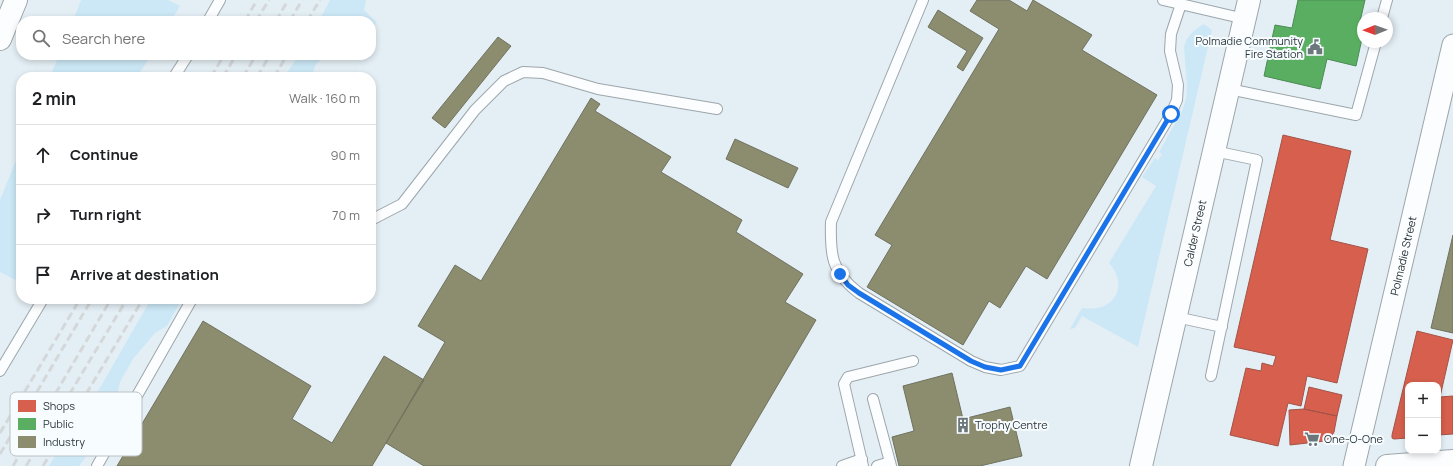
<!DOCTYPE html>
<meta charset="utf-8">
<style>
body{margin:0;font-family:Manrope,sans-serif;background:#f2f2f2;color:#202124}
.controls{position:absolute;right:12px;bottom:12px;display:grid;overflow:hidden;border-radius:8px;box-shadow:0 2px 6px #0003}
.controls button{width:36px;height:36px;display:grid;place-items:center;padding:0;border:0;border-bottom:1px solid #e0e0e0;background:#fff;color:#202124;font:20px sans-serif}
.compass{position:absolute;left:1357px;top:12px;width:36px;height:36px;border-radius:50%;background:#fff;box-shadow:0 2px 6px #0003;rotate:269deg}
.stop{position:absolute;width:12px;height:12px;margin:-9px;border:3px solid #1a73e8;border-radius:50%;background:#fff}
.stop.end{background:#1a73e8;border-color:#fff;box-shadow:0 1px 4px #0008}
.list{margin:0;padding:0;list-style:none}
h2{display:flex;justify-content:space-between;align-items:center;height:52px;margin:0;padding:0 16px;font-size:17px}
h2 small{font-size:13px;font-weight:400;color:#757577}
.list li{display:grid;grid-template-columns:26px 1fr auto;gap:12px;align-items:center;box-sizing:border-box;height:60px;padding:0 16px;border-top:1px solid #e0e0e0}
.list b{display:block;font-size:15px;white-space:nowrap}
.list em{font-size:13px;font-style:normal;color:#757577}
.icon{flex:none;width:22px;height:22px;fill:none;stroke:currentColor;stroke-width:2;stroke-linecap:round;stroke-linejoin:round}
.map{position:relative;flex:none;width:1453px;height:466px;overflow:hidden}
.search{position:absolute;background:#fff;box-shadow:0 2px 6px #0003;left:16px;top:16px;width:360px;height:44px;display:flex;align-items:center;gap:10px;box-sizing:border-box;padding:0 14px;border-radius:16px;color:#757577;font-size:15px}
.panel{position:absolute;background:#fff;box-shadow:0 2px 6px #0003;left:16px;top:72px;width:360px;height:232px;border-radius:16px}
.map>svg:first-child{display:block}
</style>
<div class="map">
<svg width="1453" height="466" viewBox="0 0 1453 466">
<rect width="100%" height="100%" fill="#e4eff5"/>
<!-- green -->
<path fill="#cce8f6" d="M81,0H168L180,6L171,21H73Z
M330,0H366L364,10L376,22L371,36V21H319Z
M1204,24L1212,30L1138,347L1082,316L1075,328L1070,329L1082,308C1113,313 1130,287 1109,263L1156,186L1142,177L1155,158L1158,160L1162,154L1159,152L1182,111L1186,99L1187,86L1184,47C1187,35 1194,30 1204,24Z
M59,55H151L137,77H50Z
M299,55H326L316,64L311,77H284Z
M21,148V270L15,280L0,272V200Z
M151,299H182L167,326L155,333L133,359L120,382L115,405L94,446L79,466H49L64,440L101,386Z"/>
<!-- shops -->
<path fill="#d6604d" stroke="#a35348" d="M1283,135L1351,151L1330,240L1368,249L1337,383L1307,376L1301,406L1288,403L1278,446L1230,435L1246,368L1261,371L1262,363L1273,366L1276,356L1234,347Z
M1417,331L1453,340L1440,397L1453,396V434L1438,435V385H1408V438L1394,439L1392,438V435Z
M1309,387L1342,395L1337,416L1304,409Z
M1304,409L1337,416L1334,432L1331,437L1325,441L1290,445L1289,410Z"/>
<!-- public -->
<path fill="#5aae61" stroke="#4c8a56" d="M1298,0H1365L1358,30L1363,31V34L1356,66L1327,59L1320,89L1264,76L1275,25L1292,28Z"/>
<!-- industry -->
<path fill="#8c8c6e" stroke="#6f725f" d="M977,0H1009L1027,11L1033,0L1092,35L1082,50L1157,95L1047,279L1026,266L1000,308L989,301L963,345L867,287L892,245L875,235L999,29L970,11Z
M938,10L983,38L963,71L957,67L967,51L928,27Z
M498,37L511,46L445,128L432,118Z
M591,98L600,104L595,111L671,157L661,172L742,220L736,232L803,274L785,302L816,320L730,466H424L386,443L445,342L418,326L455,265L481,281Z
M735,139L798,168L788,188L726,159Z
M1453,235V333L1431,328Z
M203,321L311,386L292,419L332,443L384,356L424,380L372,466H117Z
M952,373L963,419L1010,407L1022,456L980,466H899L892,437L914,431L903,386Z"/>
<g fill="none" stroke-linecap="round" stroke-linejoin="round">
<!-- lane casing -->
<g stroke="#9da6ab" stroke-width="12">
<path id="lane" d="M923,0L831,222C830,254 831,272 859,293L971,361L985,367L1001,370L1020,366L1171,114L1177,100L1178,85L1170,51L1171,34L1181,4
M1163,0L1245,19
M1382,18L1387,0
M208,21L220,0
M174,77L188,55
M1229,89L1356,115L1376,42
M371,220L402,204L475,110L504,81L523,72L543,73L598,89L717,109
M1176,317L1222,327
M0,371L43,299
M1211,376L1257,160L1214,151
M873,399L890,462
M97,466L192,299
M842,466L862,459
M863,466L844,384L848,377L913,361
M877,466L890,462L891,466"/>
</g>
<!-- street casing -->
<g stroke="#9da6ab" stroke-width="23">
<g id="street">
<path id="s1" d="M1354,466L1453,45"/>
</g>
</g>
<!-- secondary casing -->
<g stroke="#9da6ab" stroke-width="24">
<g id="secondary">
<path id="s2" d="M1141,466L1249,0"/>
</g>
</g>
<!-- primary casing -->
<g stroke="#9da6ab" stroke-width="24">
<path id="primary" d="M1387,466L1453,461"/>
</g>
<!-- highway casing -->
<g stroke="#9da6ab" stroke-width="24">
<path id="highway" d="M0,39L16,0"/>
</g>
<!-- lane -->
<use href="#lane" stroke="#fbfdfe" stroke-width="10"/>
<!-- street -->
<use href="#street" stroke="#fbfdfe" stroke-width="21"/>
<!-- secondary -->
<use href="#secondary" stroke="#fbfdfe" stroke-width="22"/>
<!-- primary -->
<use href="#primary" stroke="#fbfdfe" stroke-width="22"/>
<!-- highway -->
<use href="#highway" stroke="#fbfdfe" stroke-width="22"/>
<!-- rail -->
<path stroke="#d5d8da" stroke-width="3" stroke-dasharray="8 4" stroke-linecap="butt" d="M245,21L257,0
M256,21L269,0
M276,21L288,0
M290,21L302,0
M307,21L320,0
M211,77L224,55
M223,77L236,55
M243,77L256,55
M257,77L270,55
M274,77L287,55
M0,433L80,299
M0,454L92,299
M13,466L111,299
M26,466L127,299
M43,466L143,299"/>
</g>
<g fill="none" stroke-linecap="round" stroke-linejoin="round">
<!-- route -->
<path stroke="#1a73e8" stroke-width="5" d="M840,274L848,285L859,293L971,361L985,367L1001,370L1020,366L1171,114"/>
</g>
<!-- icons -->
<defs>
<g id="civic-bare" transform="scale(1.2)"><path d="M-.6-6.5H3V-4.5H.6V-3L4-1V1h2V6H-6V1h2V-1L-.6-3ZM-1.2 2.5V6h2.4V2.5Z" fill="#6c777c" stroke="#f7fcff" stroke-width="2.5" paint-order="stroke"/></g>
<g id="building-bare" transform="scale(1.2)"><path d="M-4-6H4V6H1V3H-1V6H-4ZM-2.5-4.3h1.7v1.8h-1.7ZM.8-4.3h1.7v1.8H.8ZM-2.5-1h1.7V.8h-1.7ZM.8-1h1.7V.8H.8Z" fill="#6c777c" stroke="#f7fcff" stroke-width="2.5" paint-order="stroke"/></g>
<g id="supermarket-bare" transform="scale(1.2)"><path d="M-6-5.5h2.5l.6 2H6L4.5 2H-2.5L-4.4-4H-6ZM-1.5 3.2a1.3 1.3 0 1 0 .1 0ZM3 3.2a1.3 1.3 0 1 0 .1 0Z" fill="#6c777c" stroke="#f7fcff" stroke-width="2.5" paint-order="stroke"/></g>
</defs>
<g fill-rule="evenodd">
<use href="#civic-bare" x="1315" y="47"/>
<use href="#building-bare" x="963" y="425"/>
<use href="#supermarket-bare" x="1312" y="439"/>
</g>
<g text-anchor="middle" stroke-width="4" stroke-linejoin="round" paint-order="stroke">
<!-- poi labels -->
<g font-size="11" fill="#2c363b" stroke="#f7fcff" text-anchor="start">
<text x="1303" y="45" text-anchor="end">Polmadie Community<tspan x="1303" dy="13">Fire Station</tspan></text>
<text x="975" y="429">Trophy Centre</text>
<text x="1324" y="443">One-O-One</text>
</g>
<!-- street labels -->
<g font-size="11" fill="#2c363b" stroke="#f7fcff">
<text dy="4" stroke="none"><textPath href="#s2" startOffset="239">Calder Street</textPath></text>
<text dy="4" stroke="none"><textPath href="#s1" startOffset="216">Polmadie Street</textPath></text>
</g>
</g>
<!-- legend -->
<rect x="10" y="392" width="132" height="64" rx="6" fill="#f7fcff" stroke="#bac1c4" stroke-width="1"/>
<rect x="18" y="400" width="18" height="12" fill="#d6604d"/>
<rect x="18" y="418" width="18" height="12" fill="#5aae61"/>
<rect x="18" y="436" width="18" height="12" fill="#8c8c6e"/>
<g font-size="11" fill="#2c363b">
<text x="43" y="410">Shops</text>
<text x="43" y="428">Public</text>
<text x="43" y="446">Industry</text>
</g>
</svg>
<div class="controls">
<button>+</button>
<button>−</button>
</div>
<svg class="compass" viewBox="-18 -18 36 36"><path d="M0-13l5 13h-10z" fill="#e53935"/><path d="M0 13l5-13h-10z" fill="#757577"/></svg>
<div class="stop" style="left:1171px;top:114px"></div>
<div class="stop end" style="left:840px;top:274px"></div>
<div class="search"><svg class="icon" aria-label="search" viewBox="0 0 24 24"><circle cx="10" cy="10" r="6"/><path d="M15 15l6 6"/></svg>Search here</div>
<section class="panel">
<h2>2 min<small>Walk · 160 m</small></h2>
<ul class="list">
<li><svg class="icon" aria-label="ahead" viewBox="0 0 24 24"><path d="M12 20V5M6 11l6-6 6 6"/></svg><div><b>Continue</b></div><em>90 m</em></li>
<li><svg class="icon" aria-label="right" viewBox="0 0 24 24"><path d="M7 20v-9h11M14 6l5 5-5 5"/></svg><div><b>Turn right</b></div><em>70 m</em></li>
<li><svg class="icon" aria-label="arrive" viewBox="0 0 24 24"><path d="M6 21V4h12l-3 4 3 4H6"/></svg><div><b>Arrive at destination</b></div></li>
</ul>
</section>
</div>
